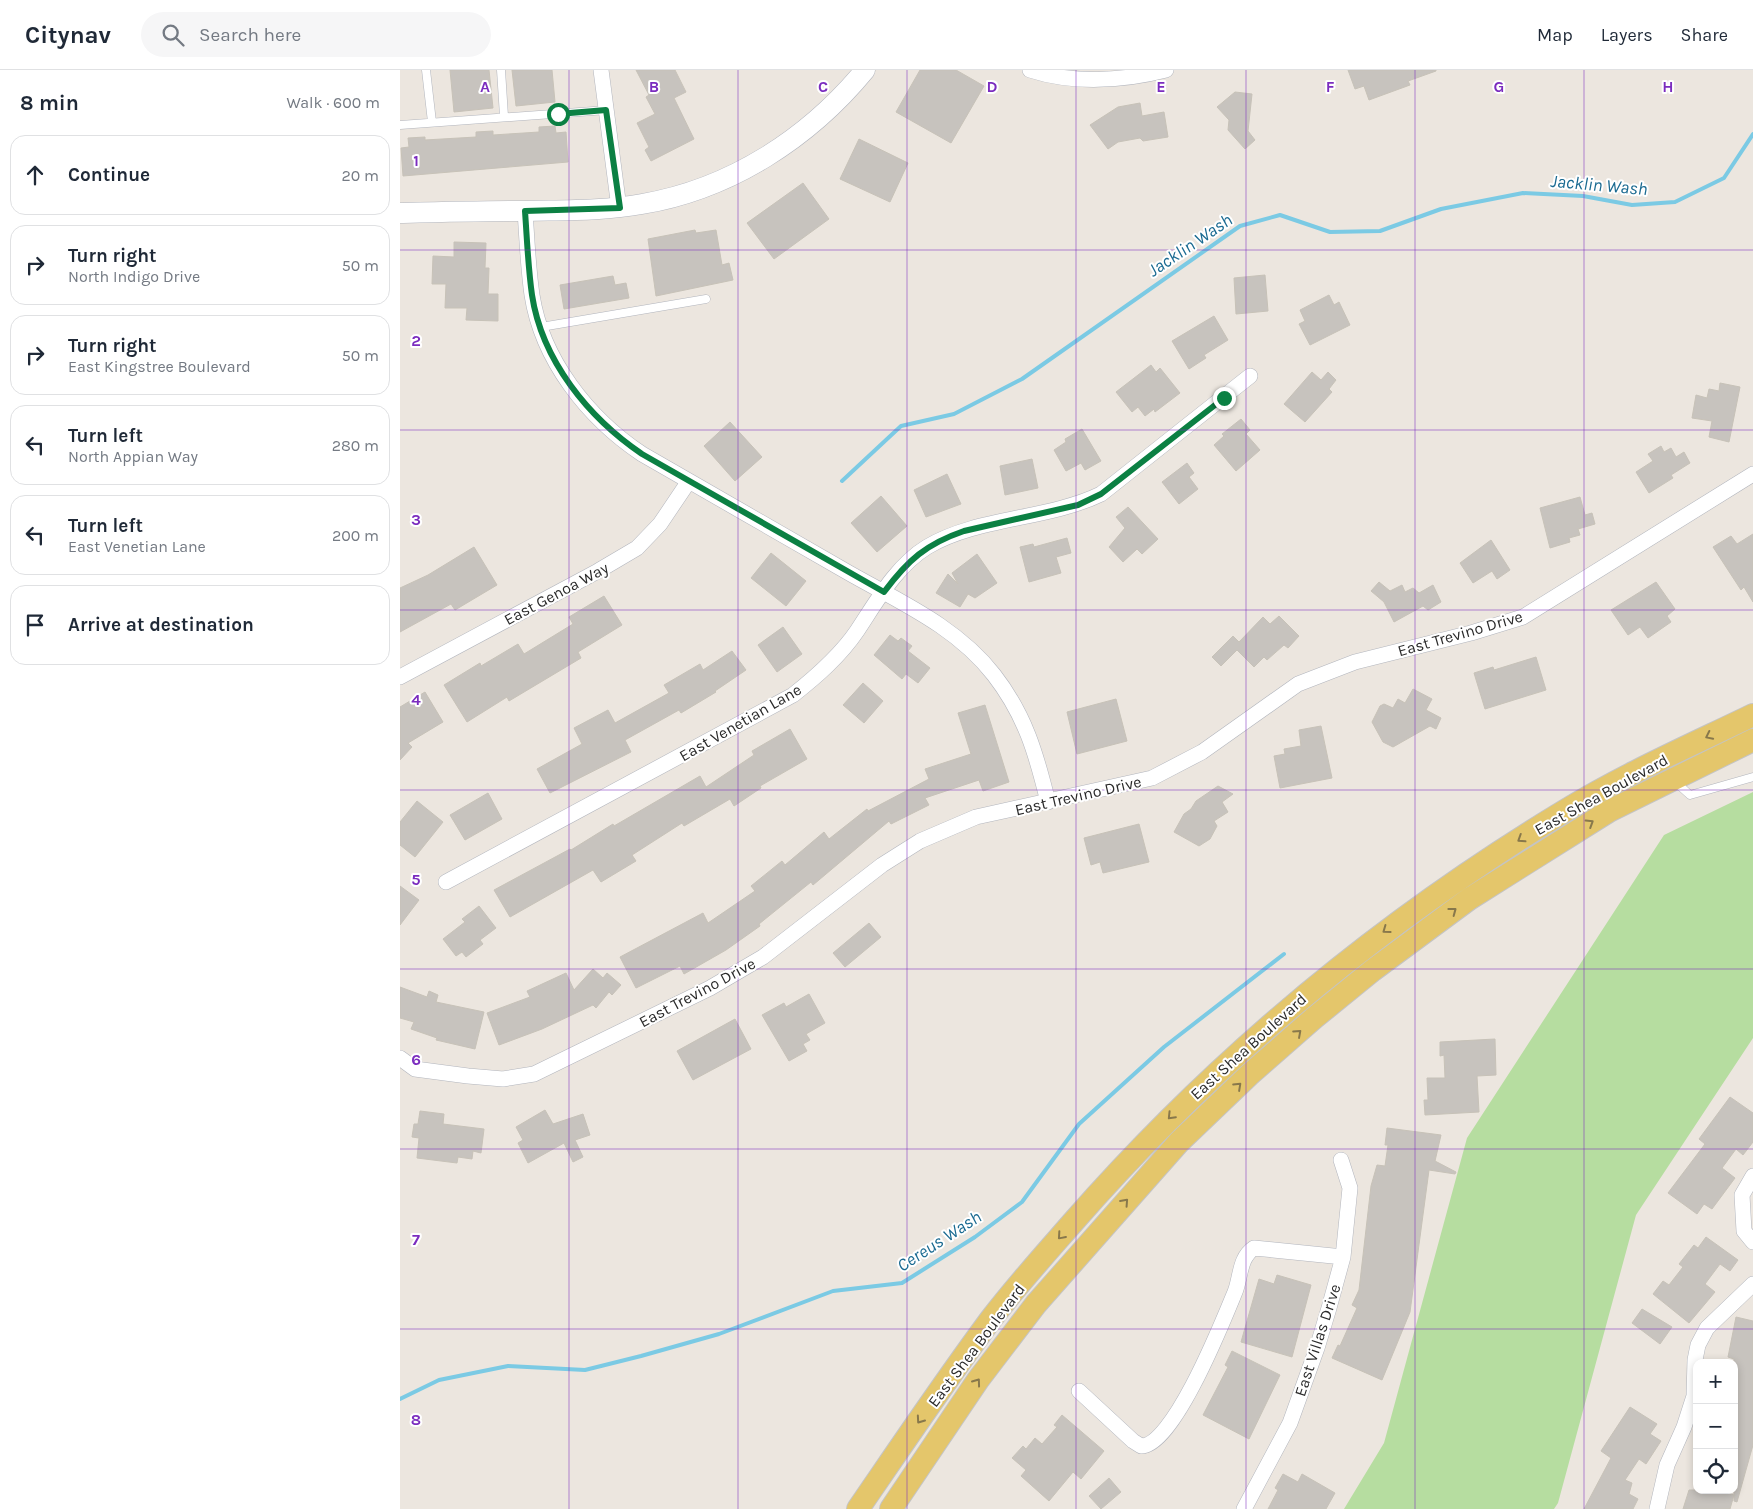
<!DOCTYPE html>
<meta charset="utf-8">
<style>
body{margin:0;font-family:Karla,sans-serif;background:#f6f6f7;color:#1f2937}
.controls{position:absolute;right:15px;bottom:15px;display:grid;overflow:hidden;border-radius:10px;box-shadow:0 2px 8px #0003}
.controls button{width:45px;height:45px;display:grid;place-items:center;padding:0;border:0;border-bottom:1px solid #e0e1e3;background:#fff;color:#1f2937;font:25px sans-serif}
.stop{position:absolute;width:15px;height:15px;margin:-11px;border:4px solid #0b8043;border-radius:50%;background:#fff}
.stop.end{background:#0b8043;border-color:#fff;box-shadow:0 1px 5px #0008}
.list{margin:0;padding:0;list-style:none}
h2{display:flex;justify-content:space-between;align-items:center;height:65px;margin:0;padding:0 20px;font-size:21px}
h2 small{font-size:16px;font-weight:400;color:#747a83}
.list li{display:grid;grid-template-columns:32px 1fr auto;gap:15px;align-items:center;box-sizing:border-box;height:80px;margin:0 10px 10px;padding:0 10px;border:1px solid #e0e1e3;border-radius:15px}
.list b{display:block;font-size:19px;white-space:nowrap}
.list p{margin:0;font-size:16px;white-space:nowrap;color:#747a83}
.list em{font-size:16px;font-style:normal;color:#747a83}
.icon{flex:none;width:28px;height:28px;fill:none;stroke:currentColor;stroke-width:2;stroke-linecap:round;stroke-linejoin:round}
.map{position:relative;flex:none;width:1353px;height:1439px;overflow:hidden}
header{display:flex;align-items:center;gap:30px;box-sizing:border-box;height:70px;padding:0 25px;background:#fff;border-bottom:1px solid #e0e1e3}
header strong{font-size:24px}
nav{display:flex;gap:28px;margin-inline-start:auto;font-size:18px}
.search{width:350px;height:45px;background:#f6f6f7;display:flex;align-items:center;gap:12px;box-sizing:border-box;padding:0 18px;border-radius:28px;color:#747a83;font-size:19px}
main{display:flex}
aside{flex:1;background:#fff}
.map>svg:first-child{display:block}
</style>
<header>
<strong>Citynav</strong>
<div class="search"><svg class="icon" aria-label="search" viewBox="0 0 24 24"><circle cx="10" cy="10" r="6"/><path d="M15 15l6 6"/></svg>Search here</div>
<nav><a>Map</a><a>Layers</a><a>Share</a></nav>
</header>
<main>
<aside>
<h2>8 min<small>Walk · 600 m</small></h2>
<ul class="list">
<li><svg class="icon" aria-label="ahead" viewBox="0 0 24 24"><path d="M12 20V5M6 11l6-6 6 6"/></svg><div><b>Continue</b></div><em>20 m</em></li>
<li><svg class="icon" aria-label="right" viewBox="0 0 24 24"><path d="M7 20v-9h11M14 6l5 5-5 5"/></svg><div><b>Turn right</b><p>North Indigo Drive</p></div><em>50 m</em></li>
<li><svg class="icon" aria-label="right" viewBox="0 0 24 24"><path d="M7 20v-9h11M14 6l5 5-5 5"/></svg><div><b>Turn right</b><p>East Kingstree Boulevard</p></div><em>50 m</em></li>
<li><svg class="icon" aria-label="left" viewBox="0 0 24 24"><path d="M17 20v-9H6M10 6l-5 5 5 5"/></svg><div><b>Turn left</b><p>North Appian Way</p></div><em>280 m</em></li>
<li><svg class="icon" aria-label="left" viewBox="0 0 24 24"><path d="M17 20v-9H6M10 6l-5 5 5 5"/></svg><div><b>Turn left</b><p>East Venetian Lane</p></div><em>200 m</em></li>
<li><svg class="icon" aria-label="arrive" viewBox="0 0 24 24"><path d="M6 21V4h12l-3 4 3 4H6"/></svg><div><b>Arrive at destination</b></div></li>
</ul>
</aside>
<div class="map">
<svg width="1353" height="1439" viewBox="0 0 1353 1439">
<rect width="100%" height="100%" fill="#ece6df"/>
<!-- green -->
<path fill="#b6dda0" d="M1353,722V968L1236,1145L1158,1433L1154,1439H944L984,1373L1067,1068L1264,765Z"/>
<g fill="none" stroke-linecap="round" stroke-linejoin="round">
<!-- stream -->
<path stroke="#7bcae4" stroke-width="4" d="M442,411L501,356L554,344L622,309L840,156L880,145L930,162L980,161L1041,139L1123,123L1183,126L1232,135L1275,132L1324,108L1353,64
M0,1329L39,1310L108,1296L185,1300L241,1286L319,1264L433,1221L502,1213L575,1167L622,1132L679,1054L764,977L884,884"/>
</g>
<!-- building -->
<path fill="#c7c3be" stroke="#c7c2b8" d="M50,0H89L93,38L54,42Z
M112,0H152L155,32L116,36Z
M236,0H275L286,22L274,28L294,69L251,91L245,80L249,77L237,53L255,44L246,27L249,25Z
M520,0H556L584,16L551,73L496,42Z
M948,0H1036V1L1008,11L1010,15L969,30L964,16L955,19Z
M835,22L852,24L848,61L855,70L845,79L828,60L829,50L817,37Z
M740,33L742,46L764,42L768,67L743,71L740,68L718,72L708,79L690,55L718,37Z
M155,56L156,63L166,62L168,92L3,106L1,78L9,77L8,68L25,67V70L76,67V62L93,61V65L139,62V57Z
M459,69L508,93L490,132L440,109Z
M403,113L429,149L374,189L347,153Z
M295,160L296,163L316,160L322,195L329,193L333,210L256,226L248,169Z
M54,172L86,173L85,198H89L88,224H98V251L66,250L67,238H45L46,214H32L33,186L54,187Z
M865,205L868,241L836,244L834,208Z
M213,206L215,215L226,213L229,228L164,239L160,215Z
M929,225L934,235L939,232L950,255L910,275L899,254L905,251L900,240Z
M814,246L828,270L804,285L806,288L789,299L772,271Z
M751,295L756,302L760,298L780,323L755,342L754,339L745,346L738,337L732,342L716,322Z
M912,302L921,310L928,302L936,310L929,319L932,322L905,352L884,334Z
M1320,313L1340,317L1329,372L1309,367L1312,351L1292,348L1296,325L1307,328L1309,319L1319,321Z
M841,349L850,360L846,364L860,380L836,401L814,375L824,366L822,364Z
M330,352L362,387L335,411L304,376Z
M682,359L701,391L685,400L681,393L666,401L654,380L666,372L665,369Z
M1261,376L1264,382L1271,378L1276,387L1284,382L1290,393L1271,405L1273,408L1249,423L1236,402L1253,391L1248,384Z
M632,389L638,418L605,425L600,396Z
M787,393L794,403L789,407L798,419L779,434L762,412Z
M547,404L561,434L526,447L514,420Z
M481,426L507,456L477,482L451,453Z
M1180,427L1185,445L1192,443L1195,454L1178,459L1180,465L1169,468L1170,472L1150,478L1140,438Z
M728,437L758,469L742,484L737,479L723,492L709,477L725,458L716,447Z
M1353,464V532L1344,517L1341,520L1313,477L1331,466L1337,474Z
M667,468L671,483L656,487L661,503L629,512L620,477L633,474L634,477Z
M1091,470L1110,500L1097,509L1092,501L1073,513L1060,493Z
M74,477L97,515L55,540L51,534L0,562V518L28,505Z
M371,483L406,511L386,536L351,508Z
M577,484L597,513L575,528L568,524L560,537L536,523L548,504L558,514L552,503Z
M979,512L990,521L1002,515L1005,522L1013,518L1019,523L1033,515L1041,532L1028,540L1023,536L994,552L984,532L971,521Z
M1256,512L1275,539L1267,546L1271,552L1248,568L1240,557L1228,565L1211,540Z
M204,526L222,555L178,582L181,588L109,631L107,627L67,652L44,615L80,593L81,596L118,574L124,584L173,554L169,547Z
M879,546L899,566L888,578L884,575L867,590L864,587L854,597L837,580L821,596L812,587L833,566L839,572L863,547L870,554Z
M383,557L402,584L377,602L358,575Z
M490,565L498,571L501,568L512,576L508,581L530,598L518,613L506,604L502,609L474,585Z
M332,581L346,600L315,621L316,622L281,643L279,640L225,670L231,682L150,723L137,699L182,674L174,658L208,640L215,653L269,623L264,615L300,594L303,600Z
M1136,587L1146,620L1085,639L1074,603L1093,597L1094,600Z
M463,613L483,631L464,653L443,635Z
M1013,619L1032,629L1026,640L1041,648L1036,659L1030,656L993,677L983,672L972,652L980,636L984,634L993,638L998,629L1005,633Z
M25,622L43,652L8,673L12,677L0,690V637Z
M716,629L727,671L677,684L667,642Z
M585,635L609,712L583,721L579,710L525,728L529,735L491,754L489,751L413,815L411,812L359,854L360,856L326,880L284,904L280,896L236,918L220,887L303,843L308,853L355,821L351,816L382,791L385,795L424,762L429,769L467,739L468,741L529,709L525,699L571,684L558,643Z
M921,656L932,708L880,718L874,686L885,684L884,679L901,676L899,660Z
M390,659L407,689L360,716L361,718L334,736L330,729L284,756L282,753L232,785L236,791L201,812L193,800L110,847L94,820L170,779L171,780L213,754L214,756L300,706L306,717L354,685L352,681Z
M818,716L833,724L822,732L828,742L814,751L817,756L810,769L799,776L774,762L784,744L791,739L796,731Z
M88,723L102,749L65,770L50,745Z
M17,731L43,752L15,787L0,775V752Z
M739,754L749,792L703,803L700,792L691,795L684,768Z
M0,816L19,830L0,855Z
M79,836L96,858L80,870L83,874L66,887L62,882L56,886L43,869L65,852L62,849Z
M469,853L481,867L445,897L433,883Z
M193,899L203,908L207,903L221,915L212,925L209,922L196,938L193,935L142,959L99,975L87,943L130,927L127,921L166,903L174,920Z
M0,917L27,927L29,921L38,925L36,932L84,942L75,979L36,970L37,968L11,959L14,952L0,948Z
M409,924L425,953L406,964L410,970L403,974L407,981L389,991L362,945L384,933L386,937Z
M335,949L351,979L293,1010L277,981Z
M1095,969L1096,1005L1077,1006L1079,1042L1025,1045L1024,1030H1028L1027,1008H1045L1044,985L1040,986V972Z
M1330,1027L1353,1043V1072L1343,1085L1336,1079L1322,1098L1335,1108L1312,1139L1304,1134L1297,1144L1268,1123L1305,1074L1299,1069Z
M145,1040L153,1054L183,1044L190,1065L175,1070L183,1087L173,1092L164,1073L128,1093L118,1073L123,1070L116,1057Z
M20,1041L44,1044L43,1054L84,1059L81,1083L73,1081L72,1089L58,1087L57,1093L17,1088L19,1068L12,1067L14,1054H18Z
M987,1058L1041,1065L1035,1091L1056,1102L1055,1104L1029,1100L1010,1242L982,1310L932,1288L938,1275L940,1276L957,1238L952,1235L959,1220L971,1116L977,1095L985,1096L988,1075H985Z
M1306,1167L1338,1190L1330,1201L1320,1194L1305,1214L1315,1222L1289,1253L1253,1224L1263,1211L1269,1215L1283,1197L1279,1194L1294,1175L1298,1178Z
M877,1205L911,1215L892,1287L841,1272L859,1209L874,1214Z
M1242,1239L1272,1257L1260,1274L1232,1253Z
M1336,1247L1353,1251V1375L1337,1432L1334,1431V1289L1328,1287Z
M832,1281L880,1305L849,1369L803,1345L828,1297L825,1295Z
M1230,1337L1257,1354L1250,1364L1261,1371L1246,1394L1239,1389L1225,1410L1232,1413L1229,1424L1238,1429L1233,1439H1184L1211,1388L1201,1381Z
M662,1345L704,1381L681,1409L673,1402L649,1431L621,1406L626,1400L612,1388L623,1376L626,1379L635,1368L642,1374L657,1357L654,1355Z
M883,1404L898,1412L902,1404L935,1423L926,1439H868L878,1420L875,1418Z
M709,1408L721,1422L701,1439L689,1426Z
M1289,1420H1318L1334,1425L1330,1439H1283Z"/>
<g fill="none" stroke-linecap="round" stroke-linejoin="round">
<!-- lane casing -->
<g stroke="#b2b5bd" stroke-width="9">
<path id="lane" d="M26,0L32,52
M101,0L104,46
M0,55L207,40
M141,257L306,229
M1278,708L1280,716L1290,725L1353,707"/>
</g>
<!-- street casing -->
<g stroke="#b2b5bd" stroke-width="16">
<path id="street" d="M201,0L219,138
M630,0C673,14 723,11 766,0
M125,141C127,169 128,197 132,225C142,290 188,348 242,384C311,424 380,463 449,503C500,532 557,557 594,605C625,645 636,683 648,732
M0,607L198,501L237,478L260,454L289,411
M46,812L393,625C417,606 440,586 457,561C477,531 496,496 527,477C577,447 647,450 701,424L850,306
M0,988L15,999L68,1006L103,1009L134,1004L310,918L363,887L482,795L520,771L576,747L752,708L802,682L898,614L955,592L1071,563L1123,547L1353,404
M1353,1106L1342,1125L1344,1161L1353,1172
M679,1321L733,1371L741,1376C773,1377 823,1251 835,1222C841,1207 839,1188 854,1178L943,1187
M844,1439L890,1353L917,1278L929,1238L943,1187L950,1118L941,1090
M1257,1439L1267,1395L1284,1357L1294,1326L1295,1290L1298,1275L1307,1258L1353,1214"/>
</g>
<!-- secondary casing -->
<g stroke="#b2b5bd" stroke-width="21">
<path id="secondary" d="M0,143C42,142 83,141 125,141C165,140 203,141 242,134C331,119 409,68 465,0"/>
</g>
<!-- primary casing -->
<g stroke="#c4c4c4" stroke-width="24">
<path id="primary" d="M458,1439C502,1375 545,1311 591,1249C617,1215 646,1183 674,1151C815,990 980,853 1163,742C1223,705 1289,676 1353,645
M491,1439L578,1310L636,1234L779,1072L849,1005L914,948L973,900L1069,829L1209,741L1353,670"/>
</g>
<!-- lane -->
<use href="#lane" stroke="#fff" stroke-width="8"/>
<!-- street -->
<use href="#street" stroke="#fff" stroke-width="15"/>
<!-- secondary -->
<use href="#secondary" stroke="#fff" stroke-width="20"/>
<!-- primary -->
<use href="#primary" stroke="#e4c66b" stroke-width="22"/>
</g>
<!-- one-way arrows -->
<defs><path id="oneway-chevron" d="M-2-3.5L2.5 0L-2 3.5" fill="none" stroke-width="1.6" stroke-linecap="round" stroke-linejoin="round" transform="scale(1.25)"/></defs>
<g stroke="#88784b">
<use href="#oneway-chevron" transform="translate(1309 666) rotate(154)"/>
<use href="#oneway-chevron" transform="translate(1190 753) rotate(-32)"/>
<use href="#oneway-chevron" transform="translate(1121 769) rotate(147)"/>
<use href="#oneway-chevron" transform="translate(1053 841) rotate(-37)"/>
<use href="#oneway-chevron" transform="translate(986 860) rotate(144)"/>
<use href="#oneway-chevron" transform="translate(898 963) rotate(-42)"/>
<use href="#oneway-chevron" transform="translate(838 1016) rotate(-43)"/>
<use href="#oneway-chevron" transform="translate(771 1046) rotate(134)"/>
<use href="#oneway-chevron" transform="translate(725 1132) rotate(-48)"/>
<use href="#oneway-chevron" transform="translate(661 1166) rotate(131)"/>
<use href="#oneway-chevron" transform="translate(577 1312) rotate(-54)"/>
<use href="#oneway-chevron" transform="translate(520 1350) rotate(125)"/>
</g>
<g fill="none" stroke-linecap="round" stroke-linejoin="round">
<!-- route -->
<path stroke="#0b8043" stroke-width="6" d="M158,44L206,40L220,138L125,141C127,169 128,197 132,225C142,291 189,348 242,384L484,522C508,490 526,474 564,461L678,435L701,424L824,328"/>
</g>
<!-- grid -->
<path fill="none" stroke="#7b2cbf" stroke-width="1" stroke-opacity="0.55" d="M169,0V1439M338,0V1439M507,0V1439M676,0V1439M846,0V1439M1015,0V1439M1184,0V1439M0,180H1353M0,360H1353M0,540H1353M0,720H1353M0,899H1353M0,1079H1353M0,1259H1353"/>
<g text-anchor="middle" stroke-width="4" stroke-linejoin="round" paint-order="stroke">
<!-- street labels -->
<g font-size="16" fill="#2b2b2b" stroke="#fff">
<text transform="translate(156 523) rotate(-28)" y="6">East Genoa Way</text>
<text transform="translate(1060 563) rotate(-16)" y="6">East Trevino Drive</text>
<text transform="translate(340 652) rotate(-30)" y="6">East Venetian Lane</text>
<text transform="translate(1201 724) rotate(-29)" y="6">East Shea Boulevard</text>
<text transform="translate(678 725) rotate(-13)" y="6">East Trevino Drive</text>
<text transform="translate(297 922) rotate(-28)" y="6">East Trevino Drive</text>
<text transform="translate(848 976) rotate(-42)" y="6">East Shea Boulevard</text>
<text transform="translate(917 1270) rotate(-72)" y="6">East Villas Drive</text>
<text transform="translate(576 1275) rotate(-53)" y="6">East Shea Boulevard</text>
</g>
<!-- water labels -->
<g font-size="18" font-style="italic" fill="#1a6a91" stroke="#fff">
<text transform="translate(1199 115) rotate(5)" y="6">Jacklin Wash</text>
<text transform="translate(790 175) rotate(-34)" y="6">Jacklin Wash</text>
<text transform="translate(539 1171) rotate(-33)" y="6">Cereus Wash</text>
</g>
</g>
<g font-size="16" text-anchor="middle" font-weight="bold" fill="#7b2cbf" stroke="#fff" stroke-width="4" stroke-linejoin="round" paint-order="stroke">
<text x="85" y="22">A</text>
<text x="254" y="22">B</text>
<text x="423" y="22">C</text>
<text x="592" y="22">D</text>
<text x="761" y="22">E</text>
<text x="930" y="22">F</text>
<text x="1099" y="22">G</text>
<text x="1268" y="22">H</text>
<text x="16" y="96">1</text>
<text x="16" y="276">2</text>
<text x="16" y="455">3</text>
<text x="16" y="635">4</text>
<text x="16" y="815">5</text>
<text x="16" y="995">6</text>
<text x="16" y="1175">7</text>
<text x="16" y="1355">8</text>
</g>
</svg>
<div class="controls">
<button>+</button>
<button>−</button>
<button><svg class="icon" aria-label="locate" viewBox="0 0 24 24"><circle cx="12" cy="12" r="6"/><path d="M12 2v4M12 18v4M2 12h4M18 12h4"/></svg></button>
</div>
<div class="stop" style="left:158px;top:44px"></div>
<div class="stop end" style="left:824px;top:328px"></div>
</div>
</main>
